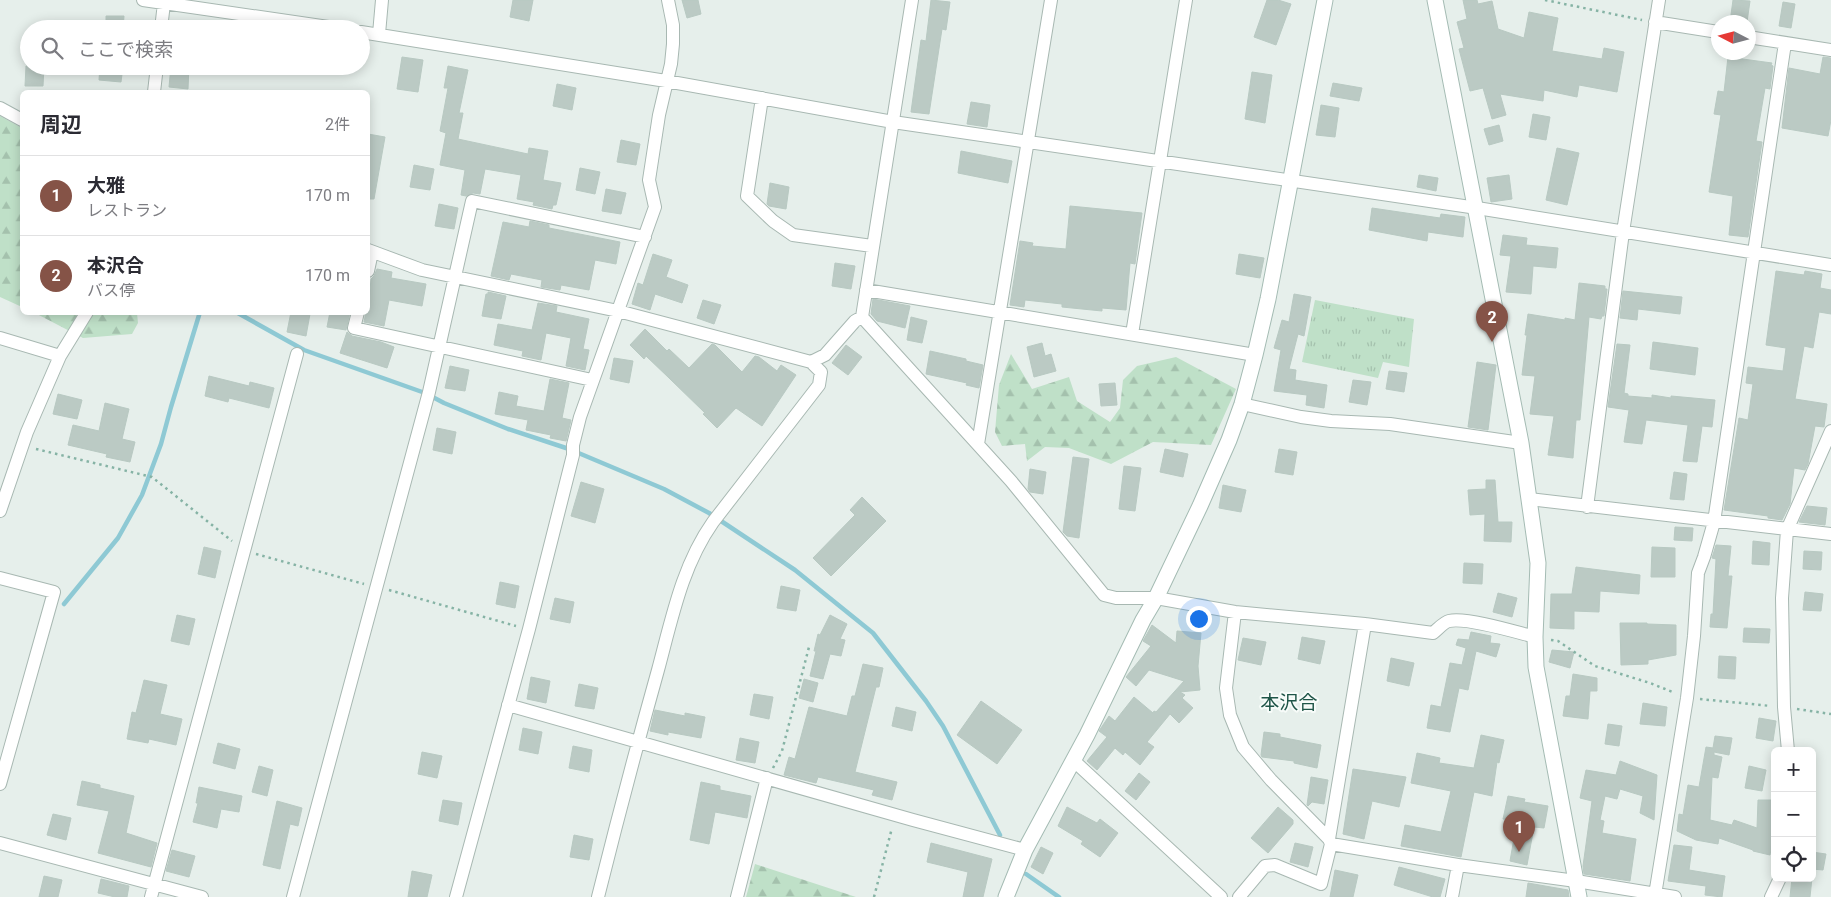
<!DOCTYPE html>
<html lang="ja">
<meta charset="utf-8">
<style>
body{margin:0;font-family:Roboto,"Noto Sans JP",sans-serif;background:#f7f7f7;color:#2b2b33}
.controls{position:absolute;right:15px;bottom:15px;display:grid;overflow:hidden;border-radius:8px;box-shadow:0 2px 12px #0003}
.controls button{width:45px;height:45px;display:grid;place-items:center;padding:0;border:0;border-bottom:1px solid #e1e1e2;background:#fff;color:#2b2b33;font:25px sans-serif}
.compass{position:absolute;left:1711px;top:15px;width:45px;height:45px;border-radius:50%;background:#fff;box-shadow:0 2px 12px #0003;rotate:276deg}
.you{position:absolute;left:1198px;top:618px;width:18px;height:18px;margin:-12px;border:4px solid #fff;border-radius:50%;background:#1a73e8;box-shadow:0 0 0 8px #1a73e833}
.badge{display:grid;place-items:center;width:32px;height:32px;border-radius:50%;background:#855347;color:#fff;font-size:16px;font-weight:700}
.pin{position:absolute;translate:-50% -41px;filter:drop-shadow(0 1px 2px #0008)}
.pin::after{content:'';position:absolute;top:26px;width:18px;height:15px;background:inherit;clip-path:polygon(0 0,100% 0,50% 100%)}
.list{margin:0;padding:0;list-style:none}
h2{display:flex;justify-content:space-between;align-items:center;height:65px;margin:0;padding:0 20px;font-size:21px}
h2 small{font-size:16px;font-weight:400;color:#7c7c81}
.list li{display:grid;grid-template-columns:32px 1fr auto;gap:15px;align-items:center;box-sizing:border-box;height:80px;padding:0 20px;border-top:1px solid #e1e1e2}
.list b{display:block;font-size:19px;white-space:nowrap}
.list p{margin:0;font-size:16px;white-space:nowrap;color:#7c7c81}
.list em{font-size:16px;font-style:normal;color:#7c7c81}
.icon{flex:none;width:28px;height:28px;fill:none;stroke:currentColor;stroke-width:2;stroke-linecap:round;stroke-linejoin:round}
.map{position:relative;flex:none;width:1831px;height:897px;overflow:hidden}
.search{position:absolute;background:#fff;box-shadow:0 2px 12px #0003;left:20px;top:20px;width:350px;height:55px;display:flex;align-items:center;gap:12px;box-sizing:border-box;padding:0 18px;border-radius:28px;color:#7c7c81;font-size:19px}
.panel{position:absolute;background:#fff;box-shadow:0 2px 12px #0003;left:20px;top:90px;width:350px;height:225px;border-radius:8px}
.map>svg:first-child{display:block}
</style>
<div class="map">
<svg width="1831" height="897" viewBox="0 0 1831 897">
<defs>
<pattern id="grass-tufts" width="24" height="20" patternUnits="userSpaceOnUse" patternTransform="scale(1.25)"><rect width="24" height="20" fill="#bfe0c8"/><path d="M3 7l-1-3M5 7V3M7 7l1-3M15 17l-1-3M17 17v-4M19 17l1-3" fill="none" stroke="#a4c1ad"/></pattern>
<pattern id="forest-firs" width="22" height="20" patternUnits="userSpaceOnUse" patternTransform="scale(1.25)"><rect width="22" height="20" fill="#bfe0c8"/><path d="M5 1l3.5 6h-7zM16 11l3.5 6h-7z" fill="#a4c1ad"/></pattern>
</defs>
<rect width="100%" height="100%" fill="#e6efeb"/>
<!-- grass -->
<path fill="url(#grass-tufts)" d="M1315,300L1414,319L1409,367L1383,362L1378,378L1302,362Z"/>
<!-- forest -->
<path fill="url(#forest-firs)" d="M0,116L22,128V307L0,297Z
M35,313H137L138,323L132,334L83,338Z
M1011,354L1032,389L1069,377L1077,401L1110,422L1120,408L1123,380L1137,366L1176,357L1236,389L1211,445L1153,442L1111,464L1069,448L1045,447L1027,461L1025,444L1002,446L995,432L999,385Z
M755,864L856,897H746Z"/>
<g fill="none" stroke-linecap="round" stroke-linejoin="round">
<!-- stream -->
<path stroke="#8ec9d4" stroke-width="4.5" d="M236,312L304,350L425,393L444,403L508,429L569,449L664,489L709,513L795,570L873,633L926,701L943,726L1000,835
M64,604L118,538L142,495L161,444L171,407L200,312
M1026,874L1059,897"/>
</g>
<!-- building -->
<path fill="#bbcac4" stroke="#b8c9c2" d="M513,0H533L529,21L510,17Z
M682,0H698L701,14L687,18Z
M931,0L950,2L946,30L942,29L929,114L911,112L921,40L926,41Z
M1267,0H1278L1291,4L1276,45L1254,37Z
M1463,0H1477L1478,4L1492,1L1498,29L1524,38L1529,12L1558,18L1552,51L1602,59L1604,48L1624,52L1617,92L1579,85L1577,97L1544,90L1543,101L1500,94L1506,115L1492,119L1483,88L1470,91L1459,49L1464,48L1457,22L1467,19Z
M1733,0L1750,1L1747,22H1730Z
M1783,2L1795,4L1791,28L1779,26Z
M106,16H124L123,29H106Z
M402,57L423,60L418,92L397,89Z
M1728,57L1772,63L1771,65L1773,66L1770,89L1765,88L1756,141L1762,142L1748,237L1729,235L1733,196L1709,192L1721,115L1714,114L1718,91L1724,92Z
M1823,57L1831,58V120L1828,136L1782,128L1789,68L1820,74Z
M26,66H44L43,86H25Z
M100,66H123L121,82L99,80Z
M171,66H189L188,89L169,87Z
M448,66L468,70L459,113H463L458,139L528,154L529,148L548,151L543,180L561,183L556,205H553L552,209L533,205L534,202L517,199L521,175L485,169L480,194L473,193L466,196L461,195L465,170L440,165L446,133L440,131L448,88H444Z
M1252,72L1272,75L1265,123L1245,119Z
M1333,83L1362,88L1359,101L1330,96Z
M557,84L576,88L572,110L553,106Z
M971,102L990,105L987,127L967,124Z
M1321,105L1339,108L1335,137L1316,135Z
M1533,114L1550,117L1546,140L1529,137Z
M1499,125L1503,141L1489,145L1484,129Z
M368,134L385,137L374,199H368Z
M621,140L640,144L636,165L617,162Z
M1557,148L1579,153L1567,205L1546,200Z
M961,151L1012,161L1008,183L958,173Z
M414,165L434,169L430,190L410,187Z
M580,168L600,172L595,194L576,190Z
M1419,175L1438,178L1436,191L1417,187Z
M1509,175L1512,199L1491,202L1487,178Z
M770,183L789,187L786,209L769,206L767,204Z
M606,189L626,193L621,214L602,211Z
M439,204L458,208L454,229L435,226Z
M1070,206L1142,213L1135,264L1130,263L1126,310L1102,308V311L1062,307V304L1025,300L1024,307L1010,305L1020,241L1033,243L1032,246L1066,249Z
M1372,208L1440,218L1441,214L1465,217L1463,237L1428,232L1427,241L1369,230Z
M530,221L549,225V228L620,242L616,264L595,260L589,290L561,285L560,290L541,287L542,280L511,274L509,280L491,276L503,222L529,227Z
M1503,235L1527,238L1526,245L1558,248L1556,268L1533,266L1531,294L1506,292L1511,256L1500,255Z
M653,254L672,260L666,277L688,285L682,303L655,294L650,310L632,304L638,283L643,285Z
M1239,254L1264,258L1260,278L1236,274Z
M835,263L855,266L851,289L832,286Z
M377,269L392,272L391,278L426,284L422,306L389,300L384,326L364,322L366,312H368L371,279L374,276Z
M1776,271L1804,275L1805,271L1822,274L1820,288L1831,290V314L1819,312L1813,348L1804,346L1795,399L1827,404L1824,427L1815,426L1808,464L1805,470L1794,468L1790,504L1782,520L1768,518V516L1724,510L1739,418L1748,420L1753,384L1746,383L1748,367L1783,371L1786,348L1766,345Z
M1579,283L1605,286V289H1607L1604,316H1602L1601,319L1589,317L1580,420H1576L1573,458L1548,455L1554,416L1530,414L1535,376L1522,375L1527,335H1525L1528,314L1565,320V318L1575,320Z
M1623,291L1682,297L1680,314L1638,309L1637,320L1620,318Z
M488,292L506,296L501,319L482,316L486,294H488Z
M1294,294L1311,297L1304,336L1298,334L1289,369L1296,370L1295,380L1327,385L1324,408L1306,405L1307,395L1274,391L1281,350L1274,348L1282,320L1289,322Z
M873,299L910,306L905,328L877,321L871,314Z
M703,300L721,305L714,324L697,318Z
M538,303L557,306L556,312L589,319L583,349L589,350L585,370L566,366L571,338L546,333L541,360L522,356L523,351L494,345L498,324L532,330Z
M291,312L310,314L306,336L287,332Z
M330,312H350L346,330L327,327Z
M911,317L927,321L922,343L907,340Z
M645,329L667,351L669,349L689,368L712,344L715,345L742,372L755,356L759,357L777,371L781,365L796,375L762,426L736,408L717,428L703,414L705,413L669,378L646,356L644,359L630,345Z
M347,332L352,336L381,342L394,347L387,368L340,353Z
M1653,342L1698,348L1695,375L1650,369Z
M1042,343L1045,356L1051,354L1056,371L1034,377L1027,347Z
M1617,344L1630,345L1624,393L1628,394V396L1652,398V395L1671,398V396L1715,400L1712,427L1702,426L1697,462L1683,461L1688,425L1646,420L1642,444L1624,442L1629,410L1608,407Z
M846,345L862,357L848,375L832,363Z
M930,351L966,359V361L983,365L979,388L966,385L967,383L926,374Z
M614,358L633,361L629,383L610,379Z
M1477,362L1496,365L1488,430L1468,427Z
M450,366L469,370L465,391L445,388Z
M1389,371L1407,373L1404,392L1386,389Z
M209,376L249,386L250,382L274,388L269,408L229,398L228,402L205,396Z
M550,379L569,383L562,418L571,420L566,441L550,438L551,435L526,430L528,420L495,414L499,392L518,396L516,406L544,411Z
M1353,380L1371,382L1367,405L1349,402Z
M1115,383L1117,405L1101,406L1099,384Z
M58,394L82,400L77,419L53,414Z
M105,403L129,409L122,439L135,442L130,462L106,457L107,454L68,445L73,425L99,431Z
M437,428L456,432L452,454L433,450Z
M1165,449L1188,454L1183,477L1160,472Z
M1279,449L1297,452L1293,475L1275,472Z
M1073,457L1089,459L1079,538L1067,536L1063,532Z
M1124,466L1141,468L1135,511L1119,509Z
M1030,469L1046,472L1043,494L1030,492L1028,489Z
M1674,472L1687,474L1684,500L1670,499Z
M1486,480H1495L1498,522H1512L1511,542L1484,541L1485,514L1470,515L1468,490L1486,489Z
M581,482L604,489L595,523L571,516Z
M1223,485L1246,490L1241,512L1219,508Z
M862,497L886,521L831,576L813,558L855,515L850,510Z
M1807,506L1827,508L1825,525L1799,522Z
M1675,527L1693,528L1692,541L1674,540Z
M1753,541L1770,543L1769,565L1752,564Z
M1716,545L1731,546L1728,576H1732L1727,628L1710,627L1711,614H1713L1716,559L1712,558Z
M204,547L221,551L215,578L198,574Z
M1652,547L1675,548V577H1651Z
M1804,551L1822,552L1821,570L1803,569Z
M1464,563L1483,564L1482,584L1463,583Z
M1576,567L1640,575L1639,594L1600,591L1599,612L1574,611V629L1550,628L1551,594H1572Z
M500,582L519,586L515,608L496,604Z
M781,586L800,590L796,611L777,608Z
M1805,592L1823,594L1821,611L1803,610Z
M1498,593L1517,598L1512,617L1493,612Z
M555,598L574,602L570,623L550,619Z
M177,615L195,619L189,645L171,641Z
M830,615L847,624L840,639L845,640L841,656L830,654L823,679L810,676L816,651H814L818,634L820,635Z
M1620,623H1647V624L1676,625V655L1648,660V664L1621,665Z
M1152,625L1176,643L1177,631L1201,633L1198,666L1200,690L1180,692L1185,695L1182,698L1193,708L1179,723L1170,714L1147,742L1154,747L1140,765L1125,752L1123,755L1115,748L1097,770L1087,761L1107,737L1099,731L1109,716L1115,721L1134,697L1153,713L1154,711L1156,712L1184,681L1149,670L1136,686L1126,677L1151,646L1143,641Z
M1744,628L1770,629L1769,643L1743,642Z
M1471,632L1491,636L1490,643L1500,644L1496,657L1476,651L1468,690L1459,688L1450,732L1427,728L1431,705L1441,707L1450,663L1462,665L1466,648L1456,645L1458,639L1469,640Z
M1302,637L1325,641L1320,664L1298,659Z
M1243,638L1266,642L1261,665L1238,660Z
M1552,650L1574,652L1570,668L1549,662Z
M1719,656L1736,657L1735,679L1718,678Z
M1391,658L1414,663L1409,686L1387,681Z
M863,664L883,668L879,687H876L855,772L897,782L892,800L872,795L874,790L818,777L816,783L784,775L789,757L795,759L809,707L847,716L852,696H855Z
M1573,674L1597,678V691H1590L1588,719L1563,716L1566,696H1570Z
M531,677L550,681L546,703L527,699Z
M804,679L818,683L813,702L799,698Z
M144,680L167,685L160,714L182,719L176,745L149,739L148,743L127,739L132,712L136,713Z
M579,684L598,688L594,709L575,706Z
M754,694L773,697L769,719L750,715Z
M981,701L1022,730L997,764L957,735Z
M1643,703L1667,707L1665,726L1640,724Z
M896,707L916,712L912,731L892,726Z
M655,710L685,716V713L705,717L701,738L668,732V735L650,731Z
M1759,718L1776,721L1773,741L1756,738Z
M1608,724L1622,726L1619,746L1605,744Z
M523,728L542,732L538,754L519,750Z
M1264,732L1280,734V737L1321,745L1317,768L1294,763V761L1262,757L1261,755Z
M1481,735L1504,740L1499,763L1497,762L1492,796L1474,792L1461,857L1401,846L1405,825L1441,832L1451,791L1411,783L1417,753L1440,758L1439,763L1474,768Z
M1715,736L1732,738L1729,755L1714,752V755L1722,757L1718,778L1712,777L1710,820L1732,825L1734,820L1757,828L1758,800H1775L1774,832L1770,855L1753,851V850L1719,838L1718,844L1696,840L1677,831L1679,814L1683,815L1688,785L1699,787L1706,747L1713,748Z
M740,738L759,742L755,763L736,760Z
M218,743L240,749L235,769L213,763Z
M573,746L592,750L589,772L569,768Z
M422,752L442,756L437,778L418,774Z
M1620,761L1657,775L1654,820L1640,813L1643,796L1620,789L1617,799L1605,796L1600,820L1604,821L1602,833L1636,839L1630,881L1584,874L1583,866L1592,801L1580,798L1586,770L1616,775Z
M259,766L273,770L267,796L252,792Z
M1749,766L1766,770L1762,791L1745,788Z
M1353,769L1406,777L1399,807L1372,801L1364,839L1343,834Z
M1139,773L1150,782L1136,800L1125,791Z
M1311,777L1328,780L1324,804L1312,802L1308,806L1307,805Z
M82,781L100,785V788L134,796L126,833L157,843L151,867L98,853L109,811L77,805Z
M701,782L720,786V790L751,796L747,818L715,812L709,844L690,840Z
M199,787L242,796L239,812L221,809L217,828L193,822L198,803H196Z
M1508,796L1525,799L1524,802L1548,806L1544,828L1534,827L1527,865L1510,861L1517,821L1503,819Z
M443,800L462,803L458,825L439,821Z
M277,801L302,808L298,826L290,824L280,869L263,865Z
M1067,807L1097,823L1100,819L1118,833L1100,857L1081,844L1083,841L1058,826Z
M1278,807L1293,820V824L1268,853L1251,838Z
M53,814L71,818L66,840L47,835Z
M574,835L593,839L589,860L570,857Z
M931,843L992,859L983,897H963L968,872L927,862Z
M1295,843L1313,847L1308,867L1290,862Z
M1674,845L1692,847L1689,870L1725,876L1722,897L1705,895L1706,886L1668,881Z
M1041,847L1053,853L1043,874L1031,867Z
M172,850L195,856L189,877L166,871Z
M1812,852L1826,854L1823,870L1812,869Z
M1399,867L1445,879L1440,897H1433L1394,885Z
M1335,870L1358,875L1353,897H1330Z
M412,871L432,875L427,897H408Z
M44,876L62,880L58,897H39Z
M1792,878H1812L1810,897H1790Z
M101,879L129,886L127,897H115L98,893Z
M1528,883L1568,890L1569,897H1526Z"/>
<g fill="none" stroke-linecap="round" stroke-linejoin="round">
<!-- street casing -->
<g stroke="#a8b8b2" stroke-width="14">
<path id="street" d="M143,0L342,29
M1655,22L1718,32
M161,29L164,3
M361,32L666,81L893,122L1477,208L1831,265
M379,34L382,0
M1748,37L1831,50
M154,92L157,66
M762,98L747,196L773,221L793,235L872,246
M0,108L22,120
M368,250L422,270L618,311L811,362L825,355L855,321L862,317
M368,271L372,252
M866,290L1255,355
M358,312L354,328L592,380
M862,317L1011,481L1104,595L1116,598H1156L1235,612L1365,624L1433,633C1438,629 1444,622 1449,621C1467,617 1516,632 1535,637
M862,317L912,0
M1132,334L1186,0
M0,338L60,356
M1242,404L1301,417L1331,421L1390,424L1521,443
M978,444L1051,0
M1529,499L1831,534
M1587,507L1623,232L1659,0
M0,511L27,432L60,356L87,312
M0,578L54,592L0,784
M1235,612L1226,688L1230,715L1243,747L1271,780L1329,839
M508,705L913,820L1025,850
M1788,751L1784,707L1782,598L1787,530L1831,431
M1073,760L1221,897
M0,843L202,897
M1331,844L1458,865L1576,881L1675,897
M1655,895L1687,698L1694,636L1698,573L1704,557L1714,522L1785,43
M151,897L297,354
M293,897L429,392L472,201L645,237
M456,897L529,629L573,455V445L580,417L655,207L649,180L659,115L671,64L673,44V25L668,0
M598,897C617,821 637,745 658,670C672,618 682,566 713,522L819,385L821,372L811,362
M737,897L767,778
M1239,897L1265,866L1275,865L1321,884L1331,844L1329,839L1365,624
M1452,897L1458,865
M1771,897L1780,878"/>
</g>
<!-- secondary casing -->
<g stroke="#a4bbb3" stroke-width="17">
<path id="secondary" d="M1435,0L1521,443L1538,563L1535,637L1536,667L1579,897
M1006,897L1025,850L1087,735L1143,620L1156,598L1200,506L1229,440L1242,404L1255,355L1268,299L1325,0"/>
</g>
<!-- path -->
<path stroke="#86b3a5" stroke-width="2.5" stroke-dasharray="2.5 4" stroke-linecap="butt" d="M1545,0L1642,20
M36,449L152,477L232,541
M256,554L364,584
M389,590L516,626
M1551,640L1558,641L1595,666L1650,683L1675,693
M1700,699L1771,706
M1797,709L1831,714
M773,768L782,751L809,647
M874,897L892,828"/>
<!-- street -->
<use href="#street" stroke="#fff" stroke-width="12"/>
<!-- secondary -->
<use href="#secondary" stroke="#fff" stroke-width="15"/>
</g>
<g text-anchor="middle" stroke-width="4" stroke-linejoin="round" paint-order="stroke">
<!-- neighbourhood labels -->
<g font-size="19" fill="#1f5548" stroke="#f7fbf9">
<text x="1289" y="709">本沢合</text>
</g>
</g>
</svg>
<div class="controls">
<button>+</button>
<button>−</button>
<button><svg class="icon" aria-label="locate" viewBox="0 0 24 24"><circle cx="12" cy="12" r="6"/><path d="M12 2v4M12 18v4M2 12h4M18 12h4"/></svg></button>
</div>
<svg class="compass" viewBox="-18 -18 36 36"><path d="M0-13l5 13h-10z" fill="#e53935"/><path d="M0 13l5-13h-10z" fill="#7c7c81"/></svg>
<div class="you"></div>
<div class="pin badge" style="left:1519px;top:852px">1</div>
<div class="pin badge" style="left:1492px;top:342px">2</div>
<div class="search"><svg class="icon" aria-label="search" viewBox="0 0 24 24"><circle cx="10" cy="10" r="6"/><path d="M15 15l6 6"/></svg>ここで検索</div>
<section class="panel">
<h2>周辺<small>2件</small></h2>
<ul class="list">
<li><span class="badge">1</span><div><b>大雅</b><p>レストラン</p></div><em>170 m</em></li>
<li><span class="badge">2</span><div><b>本沢合</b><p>バス停</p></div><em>170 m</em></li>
</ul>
</section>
</div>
